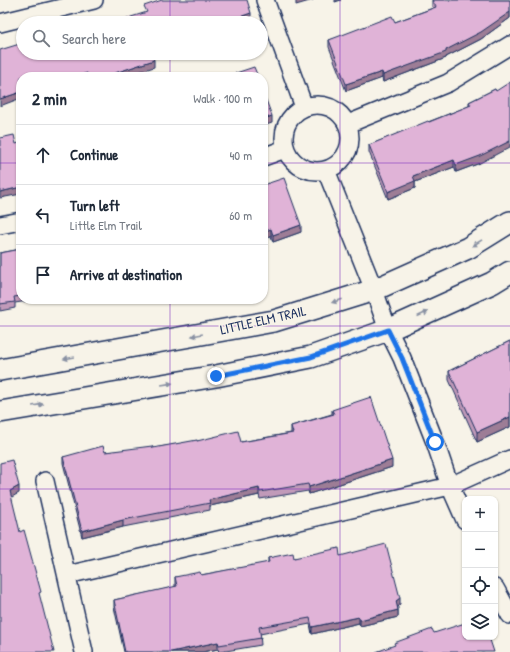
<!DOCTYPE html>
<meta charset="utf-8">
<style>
body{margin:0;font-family:"Patrick Hand",sans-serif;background:#f6f6f7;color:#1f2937}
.controls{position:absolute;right:12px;bottom:12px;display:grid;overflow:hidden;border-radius:8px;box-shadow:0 1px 3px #0004}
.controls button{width:36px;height:36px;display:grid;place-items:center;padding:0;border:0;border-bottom:1px solid #e0e1e3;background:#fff;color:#1f2937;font:20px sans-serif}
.stop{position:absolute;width:12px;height:12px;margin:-9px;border:3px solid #1a73e8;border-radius:50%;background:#fff}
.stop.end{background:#1a73e8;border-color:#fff;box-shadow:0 1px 4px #0008}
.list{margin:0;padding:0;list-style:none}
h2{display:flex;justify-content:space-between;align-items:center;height:52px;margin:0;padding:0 16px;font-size:17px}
h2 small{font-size:13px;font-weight:400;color:#747a83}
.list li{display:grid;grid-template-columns:26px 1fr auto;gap:12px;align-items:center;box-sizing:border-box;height:60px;padding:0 16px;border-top:1px solid #e0e1e3}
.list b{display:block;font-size:15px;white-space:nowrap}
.list p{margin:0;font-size:13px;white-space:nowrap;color:#747a83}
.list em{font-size:13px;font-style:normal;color:#747a83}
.icon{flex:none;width:22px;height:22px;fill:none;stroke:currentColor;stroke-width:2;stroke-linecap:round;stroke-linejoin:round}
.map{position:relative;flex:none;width:510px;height:652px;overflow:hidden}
.search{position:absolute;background:#fff;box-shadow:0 1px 3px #0004;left:16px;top:16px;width:252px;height:44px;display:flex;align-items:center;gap:10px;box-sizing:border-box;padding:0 14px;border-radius:22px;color:#747a83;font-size:15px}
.panel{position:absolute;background:#fff;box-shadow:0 1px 3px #0004;left:16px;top:72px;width:252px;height:232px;border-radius:16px}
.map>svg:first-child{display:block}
</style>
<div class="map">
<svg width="510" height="652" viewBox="0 0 510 652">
<rect width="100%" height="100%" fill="#f7f3e8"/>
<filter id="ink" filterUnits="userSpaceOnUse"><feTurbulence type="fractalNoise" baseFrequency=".025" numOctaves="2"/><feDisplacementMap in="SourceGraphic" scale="8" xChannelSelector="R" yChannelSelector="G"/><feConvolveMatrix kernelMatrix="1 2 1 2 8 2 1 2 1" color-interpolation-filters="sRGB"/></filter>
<g filter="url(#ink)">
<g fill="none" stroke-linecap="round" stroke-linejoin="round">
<!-- minor casing -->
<g stroke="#1b2f5e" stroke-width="20">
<path id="minor" d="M265,0L304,107
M0,23L94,0
M284 138a33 33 0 1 1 66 0a33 33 0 1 1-66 0Z
M348,124L448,83L510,45
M263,157L285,149
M326,170L374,290L388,330L402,358L435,442L450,486L465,520
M0,225L21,221
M45,481L84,652
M67,575L450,486L510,459
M495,588L510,615"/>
</g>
<!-- tertiary casing -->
<g stroke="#1b2f5e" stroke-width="24">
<path id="tertiary" d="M0,370L274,321L374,290L468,248L510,222
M0,412L216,376L311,357L388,330L492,283L510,272"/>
</g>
<!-- minor -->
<use href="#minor" stroke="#f7f3e8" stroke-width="17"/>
<!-- tertiary -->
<use href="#tertiary" stroke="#f7f3e8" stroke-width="21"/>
</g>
<!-- wall -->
<path fill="#c19ab9" stroke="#1b2f5e" d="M432,0H510V18L481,39L446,57V58L383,82L382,78L346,91L329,47V40L395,22L433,8L432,7Z
M495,89L480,163L456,172L454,167L415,182V188L388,199L369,152V145L469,106V102Z
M263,185L301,232L273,242L271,236Z
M21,249V299H40L15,303V308L0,311V253Z
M510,341V427L477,442L449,380V371Z
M332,410L392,467L309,494L308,491L260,499L259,495L210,506V510L123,527L82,537L63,463V457L105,452L153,448L197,441L241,442L291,433V426L332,414Z
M340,556L400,605L398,607V617L360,626L359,623L312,634L310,624L260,634L261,645L220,652H219L218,649L203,652H124L114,607V600L175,587V577L201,575L268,563V558H294Z"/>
<!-- shaded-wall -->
<path fill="#9d7d96" stroke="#1b2f5e" d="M296,0H313L296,5Z
M335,0H341L335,2Z
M510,12V18L481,39L446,57V58L383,82V75L446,50Z
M251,13V19L241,23H222Z
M151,53H168L151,58Z
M154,60V67L123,77H103Z
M382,72V78L346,91V84Z
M87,73V77H75Z
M21,92V98L0,106V99Z
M272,116V123L263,126V119Z
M510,141V147L480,163L456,172V165Z
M454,160V167L415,182V188L388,199V192L413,176Z
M21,187V194L0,198V192Z
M301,225V232L273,242V235Z
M271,229V236L263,239V232Z
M57,299H73L57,302Z
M510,417V427L477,442V432Z
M392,460V467L309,494V487Z
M19,486V493L10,498V491Z
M259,488V495L210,506L209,500Z
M123,520V527L82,537V531Z
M400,598V605L396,608V601Z
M398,610V617L360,626V620Z
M359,617V623L312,634V627Z
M218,642V649L203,652H171Z"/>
<!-- building -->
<path fill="#e0b3d7" stroke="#1b2f5e" d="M162,0H247L251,13L222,23H112L147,12L144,6Z
M432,0H510V12L481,32L446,50V52L383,75L382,72L346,84L329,40L392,16L395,22L436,7Z
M23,43V53H151L154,60L103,77H88L87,73L75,77H21V92L0,99V50Z
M254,67L258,77H227V76Z
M510,82V141L480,156L456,165L454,160L413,176L415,181L388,192L369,145L428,121L429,122L471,105L469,102L495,89L496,91Z
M263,92L272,116L263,119Z
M14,135L16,144L21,142V187L0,192V138Z
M284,178L301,225L273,235L271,229L263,232V185Z
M21,249V296L14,297L15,302L0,304V253Z
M510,341V417L477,432L449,371Z
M371,397L392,460L309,487L308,484L260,492L259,488L209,500L210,503L123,520L82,531L63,457L103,446L105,452L152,446L153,448L197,440V441L238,431L241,442L293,433L291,426L334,414L332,410Z
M12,460L19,486L10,491L20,532L24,530L41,592L39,593L54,652H0V463Z
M386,544L400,598L396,601L398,610L360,620L359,617L312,627L310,618L259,627L261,638L219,645L218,642L171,652H125L114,600L177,586L175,577L200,572L201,575L269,562L268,558L293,553L294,558L339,548L340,556Z
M465,623V637H489L494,652H376L395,645L394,643L432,629L434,633Z"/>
<!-- one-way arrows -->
<defs><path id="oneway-solid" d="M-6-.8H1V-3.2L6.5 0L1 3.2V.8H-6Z"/></defs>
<g fill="#8991a3">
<use href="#oneway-solid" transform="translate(477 243) rotate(148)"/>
<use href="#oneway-solid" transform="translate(337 301) rotate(163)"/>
<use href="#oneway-solid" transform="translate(423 314) rotate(-24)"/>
<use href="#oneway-solid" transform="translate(197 335) rotate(170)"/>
<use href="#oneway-solid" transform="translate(69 358) rotate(170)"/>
<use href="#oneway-solid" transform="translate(167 384) rotate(-9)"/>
<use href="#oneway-solid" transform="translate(38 405) rotate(-9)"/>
</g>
</g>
<g fill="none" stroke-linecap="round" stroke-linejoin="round" filter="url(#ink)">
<!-- route -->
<path stroke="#1a73e8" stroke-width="5" d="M216,376L311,357L388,330L402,358L435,442"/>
</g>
<!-- grid -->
<path fill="none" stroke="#7b2cbf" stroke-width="1" stroke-opacity="0.55" d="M170,0V23M340,0V652M170,53V77M0,163H21M263,163H510M170,299V652M0,326H510M0,489H510"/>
<g text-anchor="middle" stroke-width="3" stroke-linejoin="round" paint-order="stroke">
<!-- street labels -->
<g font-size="14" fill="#1b2f5e" stroke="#f7f3e8">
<text transform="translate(263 320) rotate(-13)" y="5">LITTLE ELM TRAIL</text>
</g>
</g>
</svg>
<div class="controls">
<button>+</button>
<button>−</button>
<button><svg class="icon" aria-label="locate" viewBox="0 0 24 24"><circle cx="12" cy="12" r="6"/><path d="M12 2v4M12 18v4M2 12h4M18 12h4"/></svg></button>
<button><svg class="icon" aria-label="layers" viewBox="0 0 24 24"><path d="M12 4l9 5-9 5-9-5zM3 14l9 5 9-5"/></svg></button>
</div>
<div class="stop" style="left:435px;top:442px"></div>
<div class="stop end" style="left:216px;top:376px"></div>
<div class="search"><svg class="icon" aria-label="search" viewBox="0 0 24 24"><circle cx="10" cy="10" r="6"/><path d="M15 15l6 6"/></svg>Search here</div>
<section class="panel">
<h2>2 min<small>Walk · 100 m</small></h2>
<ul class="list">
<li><svg class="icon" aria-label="ahead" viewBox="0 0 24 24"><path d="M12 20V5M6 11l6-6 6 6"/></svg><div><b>Continue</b></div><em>40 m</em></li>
<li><svg class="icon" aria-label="left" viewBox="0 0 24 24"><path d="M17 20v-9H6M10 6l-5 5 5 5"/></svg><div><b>Turn left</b><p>Little Elm Trail</p></div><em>60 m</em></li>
<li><svg class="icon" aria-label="arrive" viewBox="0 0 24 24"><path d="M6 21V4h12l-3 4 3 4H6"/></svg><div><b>Arrive at destination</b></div></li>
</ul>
</section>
</div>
